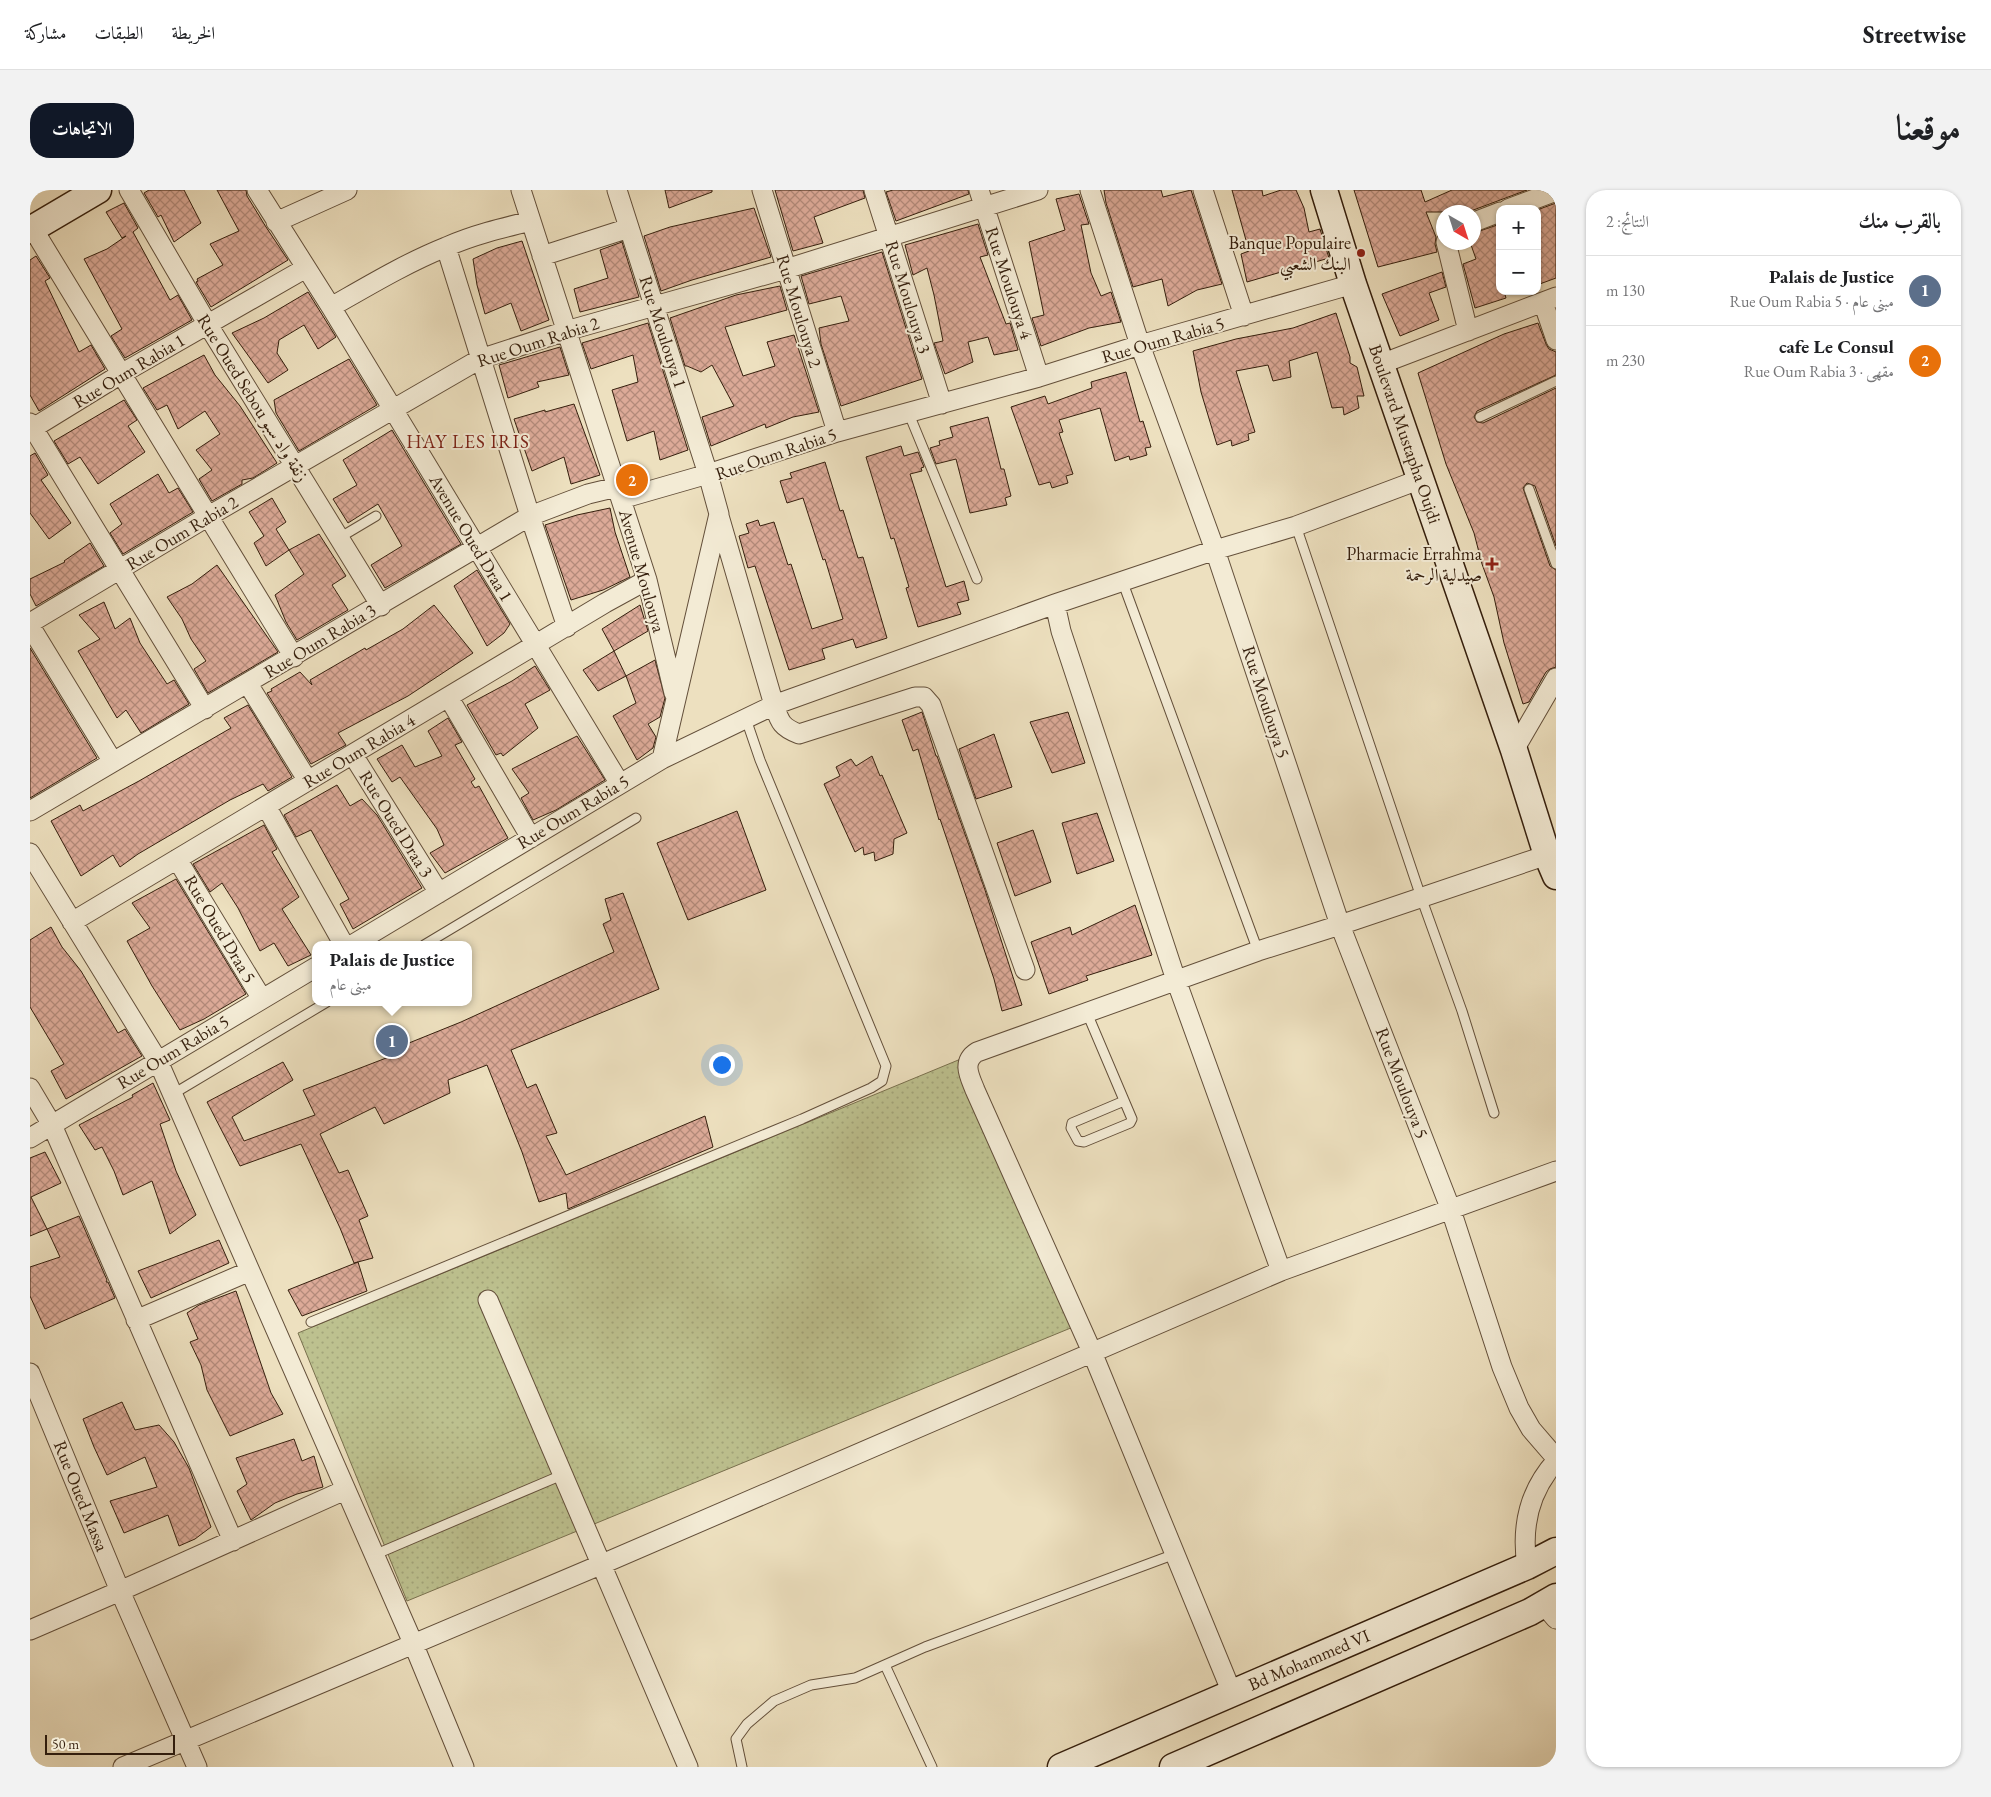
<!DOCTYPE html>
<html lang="ar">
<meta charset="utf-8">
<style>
body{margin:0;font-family:"EB Garamond",Amiri,serif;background:#f2f2f2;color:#202124;direction:rtl}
.controls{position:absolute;right:15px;top:15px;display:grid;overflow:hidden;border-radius:10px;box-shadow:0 1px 4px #0004}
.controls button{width:45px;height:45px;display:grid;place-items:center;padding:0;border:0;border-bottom:1px solid #e0e0e0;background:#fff;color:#202124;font:25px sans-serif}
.compass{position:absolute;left:1406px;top:15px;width:45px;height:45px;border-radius:50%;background:#fff;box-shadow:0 1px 4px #0004;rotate:141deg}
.scale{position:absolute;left:15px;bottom:12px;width:130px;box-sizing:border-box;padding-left:5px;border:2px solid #351f0d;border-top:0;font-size:14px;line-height:18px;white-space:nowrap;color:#351f0d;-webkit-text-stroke:4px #f3ebd5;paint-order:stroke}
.you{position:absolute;left:691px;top:874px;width:18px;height:18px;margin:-12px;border:4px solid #fff;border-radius:50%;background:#1a73e8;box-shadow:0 0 0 8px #1a73e833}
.badge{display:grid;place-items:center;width:32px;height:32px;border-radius:50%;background:#111827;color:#fff;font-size:16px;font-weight:700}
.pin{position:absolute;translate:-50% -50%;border:2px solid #fff;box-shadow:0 1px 5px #0006}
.popup{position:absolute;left:282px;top:751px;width:160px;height:65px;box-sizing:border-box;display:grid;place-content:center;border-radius:10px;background:#fff;filter:drop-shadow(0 1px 4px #0005);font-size:16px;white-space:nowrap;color:#757577}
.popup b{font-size:19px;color:#202124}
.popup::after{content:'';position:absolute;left:50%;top:100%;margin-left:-10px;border:10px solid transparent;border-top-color:#fff}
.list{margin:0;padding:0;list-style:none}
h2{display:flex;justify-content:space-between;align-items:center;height:65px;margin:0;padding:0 20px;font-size:21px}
h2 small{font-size:16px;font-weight:400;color:#757577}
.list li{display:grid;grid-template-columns:32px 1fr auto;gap:15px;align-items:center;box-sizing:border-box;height:70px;padding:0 20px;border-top:1px solid #e0e0e0}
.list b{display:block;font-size:19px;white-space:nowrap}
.list p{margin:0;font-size:16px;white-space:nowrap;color:#757577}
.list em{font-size:16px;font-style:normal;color:#757577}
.map{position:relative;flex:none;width:1526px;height:1577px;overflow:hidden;direction:ltr;border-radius:20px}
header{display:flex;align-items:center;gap:30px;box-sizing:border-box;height:70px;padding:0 25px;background:#fff;border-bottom:1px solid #e0e0e0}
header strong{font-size:24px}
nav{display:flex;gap:28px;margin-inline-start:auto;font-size:18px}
.intro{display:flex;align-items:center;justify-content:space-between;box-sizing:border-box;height:120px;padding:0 30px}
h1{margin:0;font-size:35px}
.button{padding:12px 22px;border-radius:20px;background:#111827;color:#fff;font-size:18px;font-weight:700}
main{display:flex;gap:30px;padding:0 30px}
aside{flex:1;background:#fff;border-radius:20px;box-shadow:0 1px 4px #0004}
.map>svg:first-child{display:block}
</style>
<header>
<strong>Streetwise</strong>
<nav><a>الخريطة</a><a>الطبقات</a><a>مشاركة</a></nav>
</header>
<div class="intro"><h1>موقعنا</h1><a class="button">الاتجاهات</a></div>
<main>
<aside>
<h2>بالقرب منك<small>النتائج: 2</small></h2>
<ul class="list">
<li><span class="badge" style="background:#5c6f8a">1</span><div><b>Palais de Justice</b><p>مبنى عام · Rue Oum Rabia 5</p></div><em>130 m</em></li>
<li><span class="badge" style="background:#e8710a">2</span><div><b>cafe Le Consul</b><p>مقهى · Rue Oum Rabia 3</p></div><em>230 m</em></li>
</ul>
</aside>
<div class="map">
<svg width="1526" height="1577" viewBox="0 0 1526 1577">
<defs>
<pattern id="grass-dots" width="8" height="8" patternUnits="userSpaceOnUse" patternTransform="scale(1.25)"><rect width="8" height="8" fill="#bdc18f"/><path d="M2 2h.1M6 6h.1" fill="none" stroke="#a3a57a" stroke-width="1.8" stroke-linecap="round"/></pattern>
<pattern id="building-cross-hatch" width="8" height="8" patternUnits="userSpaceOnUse" patternTransform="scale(1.25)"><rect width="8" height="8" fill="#dcaa98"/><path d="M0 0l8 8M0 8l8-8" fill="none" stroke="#b38a7a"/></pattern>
</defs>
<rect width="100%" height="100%" fill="#ede0bf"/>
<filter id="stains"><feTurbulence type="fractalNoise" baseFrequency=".004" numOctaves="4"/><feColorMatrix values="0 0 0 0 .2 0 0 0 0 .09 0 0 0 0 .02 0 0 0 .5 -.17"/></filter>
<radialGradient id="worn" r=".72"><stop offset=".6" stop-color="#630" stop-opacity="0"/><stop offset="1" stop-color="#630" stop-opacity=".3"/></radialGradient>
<!-- grass -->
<path fill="url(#grass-dots)" stroke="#79704e" d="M938,866L1048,1135L377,1411L268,1143Z"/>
<!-- building -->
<path fill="url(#building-cross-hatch)" stroke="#351f0d" d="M119,0H154L171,33L144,52L131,25L128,27L114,3Z
M187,0H216L217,6L236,37L258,70L181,117L166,92L168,91L167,89L193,75L180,54L209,41Z
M635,0H682V2L639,18Z
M745,0H833L835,8L784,27L793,53L763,61Z
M863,0H938L939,4L866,31L856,2Z
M1074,0H1131L1133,7L1161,0L1192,94L1167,100L1138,116L1132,89L1103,97L1076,13Z
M1202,0H1232L1233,6L1251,0H1266L1274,18L1279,42L1290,39L1299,68L1217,92L1211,64L1219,61Z
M1324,0H1391L1395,12L1422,0H1497L1438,22H1396L1406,47L1405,54L1407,62L1348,77Z
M1049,4L1059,34L1051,35L1061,83L1071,106L1081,102L1091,132L1059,138L1011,156L1002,128L1014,125L999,52L1035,40L1026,9Z
M94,13L108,38L103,42L140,110L148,105L162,130L95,168L81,146L92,139L54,69L77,59L96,46L92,48L76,22Z
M1526,13V88L1507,95V20Z
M724,18L741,67L662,90L631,101L614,46L640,37Z
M948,34L958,65L950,67L976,134L980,133L988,160L964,165L958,147L938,152L943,172L915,184L904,153L913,151L904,105L897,78L883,85L875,55Z
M1470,34V101H1474L1476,108L1445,118L1433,74L1446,69L1440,52H1444V43Z
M492,51L519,130L491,141L481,113L455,124L447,95L443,69L467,58Z
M592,52L609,107L550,122L544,99L578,88L570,60Z
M852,62L892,189L811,216L791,154L789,138L819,131L811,106L779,114L771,86Z
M6,66L20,88L15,91L49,162L61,155L75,179L9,221L0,205V70Z
M1412,82L1416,97L1399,103L1409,130L1370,146L1352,104Z
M750,96L757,120L695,137L713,186L745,176L737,152L764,145L789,222L763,227L736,238L735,234L681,256L672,227L704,216L682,175L671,182L657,176H655L640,128L706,105Z
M278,102L306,147L288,159L274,135L249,150L247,163L258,180L238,193L202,143L234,128Z
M1306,123L1320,167V173L1327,177L1334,206H1327L1329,218L1314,225L1313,217L1302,218L1287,162L1259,171L1261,187L1243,191L1238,175L1206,181L1225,242L1218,244L1219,250L1202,256L1201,250L1187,255L1171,202L1163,161L1206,149L1263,138Z
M618,133L658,260L630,270L624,241L597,251L582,200L608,192L603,165L561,179L552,153Z
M1508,133L1516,154L1519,159L1526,162V185L1447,221L1444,227L1447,232L1453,233L1526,198V356L1505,296L1497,293L1493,298L1520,376L1526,380V477L1520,479L1516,482L1499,512L1493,514L1474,453L1464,407L1452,374L1444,343L1416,274L1388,183L1474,144Z
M530,157L539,185L507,192L509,197L478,208L469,175Z
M174,165L185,185L210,216L247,273L223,288L212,290V294L182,311L169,289L182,280L166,260L190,244L175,221L148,239L137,215L127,220L113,198Z
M319,169L347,215L269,261L246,223L244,210Z
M1096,182L1110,232L1113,231L1121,257L1115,258L1117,265L1100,270L1099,266L1085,271L1070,218L1029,230L1033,242L1029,243L1043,284L1036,286L1038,293L1022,298L1020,292L1009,295L981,217L1015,206L1018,214L1062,198L1061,192Z
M94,210L107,230L98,236L115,262L68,294L50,267L38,274L24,251Z
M544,214L570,285L541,294L534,267L502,281L484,229L515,220V222Z
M958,227L971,279H974L981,306L975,308L977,315L940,323L926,269L906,274L900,258L910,255L909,251L923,247L920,237Z
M362,240L431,354L355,398L341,375L372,356L348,314L318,333L303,309L327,295L313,270Z
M871,256L874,266L888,262L894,277L891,278L892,281L880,284L916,397L934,391L939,410L927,413L931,424L888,437L876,398L879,397L864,348L861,349L836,267Z
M5,263L18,285L11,290L41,333L19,349L0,323V266Z
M795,272L810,321L813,320L828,368L833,367L857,448L826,458L823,449L792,459L795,469L759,480L725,376L718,378L709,346L719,343L716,334L728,330L730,336L744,332L758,375L761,374L782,439L813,429L795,369L793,370L773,308L757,313L750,291L762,288L760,283Z
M128,284L139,303L148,298L163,322L93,364L80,343L92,334L80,314Z
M242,308L256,332L246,339L259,360L236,376L224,353L234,346L219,322Z
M580,318L585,342L600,387L573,400L541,410L515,335L547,325Z
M289,344L316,386L302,395L318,420L267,450L256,432L245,405L274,384L259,360Z
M60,353L74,376L6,416L0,404V389L35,372L34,371Z
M187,375L248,462L178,503L164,479L176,471L161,449L152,429L137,407L162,394Z
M447,380L480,434L474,443L457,456L424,396Z
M74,412L85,439L100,428L110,453L137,494L144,490L159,514L111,543L96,520L87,528L48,461L70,449L49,425Z
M404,415L443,463L378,506L308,543L316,555L281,574L237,503L242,501L241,499L270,482L282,495L280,490L335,458L336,460L373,439Z
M610,415L618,441L584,461L572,439Z
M0,458L67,568L0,608Z
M584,461L596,486L568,501L553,480Z
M625,470L635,508L630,527L618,534L626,547L623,558L607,570L583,526L606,513L596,486Z
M505,476L520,500L495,514L508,538L473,566L471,563L466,565L437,515L482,491Z
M218,515L262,587L238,601L233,594L200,610L108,664L90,677L83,665L51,686L21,631L50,615L53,621L109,591L201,538L194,528Z
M892,522L906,566H907L955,700L992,815L972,821L964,789L910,629L909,630L888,559L883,561L872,530Z
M1038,522L1055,573L1022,583L1000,532Z
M418,528L432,552L425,555L445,589L441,592L445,598L449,596L478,648L415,683L400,663L414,655L407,639L370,587L362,592L347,569L372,555L385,577L412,566L398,541Z
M964,544L982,597L946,609L929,559Z
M547,546L575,590L526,620L503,630L491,608L499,603L482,579Z
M842,566L850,586L852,585L877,643L864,649L863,664L845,671L844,662L834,665L833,657L825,662L794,594L810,586L806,577L821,569L826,576Z
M307,595L320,616L332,609L347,625L392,698L323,739L310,714L319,709L281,640L266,647L254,625Z
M707,621L736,700L658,730L627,653Z
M1067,623L1084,671L1047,684L1032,633Z
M234,635L247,659L242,662L269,707L252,719L281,765L258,776L244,753L230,761L208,718L192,693L180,702L163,674Z
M1003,640L1021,692L985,706L967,653Z
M146,689L216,804L174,829L150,840L122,796L97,751L120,738L102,713Z
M593,703L629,799L481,860L497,898L506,894L527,943L516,946L536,985L675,926L683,957L538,1019L536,1003L509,1012L492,962L457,875L418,890L420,903L354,934L345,917L290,944L309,983L318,980L338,1026L329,1030L343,1068L324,1073L310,1038L271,954L210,976L177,912L253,872L263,890L202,927L214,951L285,925L273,900L377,860L374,855L431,832L584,762L573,734L581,730L575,709Z
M1105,715L1122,765L1056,786L1058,790L1019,804L1001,752L1040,737L1042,745Z
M21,737L32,757L51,781L88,843L95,839L112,866L36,909L21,881L34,874L0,817V750Z
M123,893L140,930L130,934L146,981L166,1025L140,1044L122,991L93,1005L84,981L72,957L65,960L49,935L103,907L102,905Z
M15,962L31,993L1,1007L17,1039L0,1046V968Z
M49,1026L77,1090L76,1092H78L85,1108L15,1139L0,1106V1077L30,1067L17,1039Z
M189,1050L199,1073L121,1108L108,1081Z
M328,1072L337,1101L272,1126L258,1100Z
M206,1101L241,1203L253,1224L200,1246L177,1200L171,1175L160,1152L168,1149L157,1123L169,1115Z
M92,1212L105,1240L129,1235L144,1252L159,1278L181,1337L165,1349L149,1356L138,1325L94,1343L80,1311L127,1297L115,1267L77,1285L64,1257L53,1229Z
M264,1249L272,1271L284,1266L293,1297L267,1304L245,1313L221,1330L207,1301L217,1294L206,1268Z"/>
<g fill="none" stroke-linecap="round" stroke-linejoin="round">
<!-- lane casing -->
<g stroke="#634f3a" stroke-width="11">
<path id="lane" d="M879,224L947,389
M1450,227L1526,191
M1499,299L1526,374
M1266,336L1391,707L1432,821L1464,923
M309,348L346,326
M1093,393L1228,761
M394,755L606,628
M1057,823L1102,929L1100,933L1054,952L1048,951L1041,938L1042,933L1094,911
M143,904L297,812
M281,1132L772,929L841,898L852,891L856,876L730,570L716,529
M344,1365L532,1285
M855,1475L902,1577
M712,1577L706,1549L717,1534L744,1511L781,1495L825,1488L895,1457L1145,1364"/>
</g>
<!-- street casing -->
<g stroke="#634f3a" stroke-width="21">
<path id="street" d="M99,0L178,135L351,416
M227,0L301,117L590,594
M491,0L617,390L644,503
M587,0L678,284L591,309
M732,0L807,242
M844,0L912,214
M949,0L1009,187
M1060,0L1110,155L1185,360L1310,735L1421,1020L1472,1177L1489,1218L1501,1239L1526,1268
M1173,0L1214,126
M1478,19L1526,1
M246,32L317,0
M1444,32L1470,22
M3,39L264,467
M1416,52L1438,141
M416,57L500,326L537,437
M512,66L599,38
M1513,112L1526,150
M301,117C338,96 376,73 416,57C443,45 472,38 501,31
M1351,174L1526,107
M0,233L175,519
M0,240L91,184L276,78
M689,326L744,515C750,532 751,537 769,544L885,507H894L901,515L995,780
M1025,414L1031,441L1146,790L1251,1081
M0,433L177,327L450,169L536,141L756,79L1008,0
M0,436L83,572
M218,494L278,591
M419,508L501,648
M1484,560L1526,488
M323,565L409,703
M632,569L689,324L678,284L807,242L1009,187L1110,155L1323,94
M236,616L314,755
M0,621L500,326L558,304L587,297
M0,663L128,871L383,1453L434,1577
M147,669L232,809
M42,732L575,413L617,390
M322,755L632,569L744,515L1025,414L1185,360L1266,336L1391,289
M0,898L22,935L203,1351
M0,948L286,777
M458,1110L658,1577
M106,1130L220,1081
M0,1183L90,1401L167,1577
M1497,1376C1491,1336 1499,1301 1526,1271
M1514,1415L1526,1429
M0,1440L90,1401L315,1300
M1202,1503L1062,1162L945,900C940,887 931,872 947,862L1228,761L1310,735L1517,665
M93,1577L570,1375L1251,1081L1526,981"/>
</g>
<!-- secondary casing -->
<g stroke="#351f0d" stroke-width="29">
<path id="secondary" d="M1294,0L1323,94L1484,560L1517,665L1526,686
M0,40L68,0
M1031,1577L1497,1376L1526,1361
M1143,1577L1500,1422L1526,1407"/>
</g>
<!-- lane -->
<use href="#lane" stroke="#f3ebd5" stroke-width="9"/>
<!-- street -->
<use href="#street" stroke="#f3ebd5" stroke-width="19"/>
<!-- secondary -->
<use href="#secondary" stroke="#f3ebd5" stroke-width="26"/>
</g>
<!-- markers -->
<g fill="#8f2418" stroke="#f3ebd5" stroke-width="2">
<circle cx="1331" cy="63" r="5"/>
<path d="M1459.5 366.5h5v5h5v5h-5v5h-5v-5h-5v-5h5z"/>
</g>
<g text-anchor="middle" stroke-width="4" stroke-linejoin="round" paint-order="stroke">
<!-- poi labels -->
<g font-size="18" fill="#351f0d" stroke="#f3ebd5" text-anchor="end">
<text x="1321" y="59">Banque Populaire<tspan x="1321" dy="21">البنك الشعبي</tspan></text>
<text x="1452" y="370">Pharmacie Errahma<tspan x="1452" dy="21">صيدلية الرحمة</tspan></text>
</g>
<!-- street labels -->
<g font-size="18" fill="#351f0d" stroke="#f3ebd5">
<text transform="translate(979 93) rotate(72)" y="6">Rue Moulouya 4</text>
<text transform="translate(878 107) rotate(73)" y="6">Rue Moulouya 3</text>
<text transform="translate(769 121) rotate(73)" y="6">Rue Moulouya 2</text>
<text transform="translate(633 142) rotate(72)" y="6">Rue Moulouya 1</text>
<text transform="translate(1133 150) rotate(-16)" y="6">Rue Oum Rabia 5</text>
<text transform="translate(508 152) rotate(-18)" y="6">Rue Oum Rabia 2</text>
<text transform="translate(99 181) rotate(-31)" y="6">Rue Oum Rabia 1</text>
<text transform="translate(223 208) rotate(58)" y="6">Rue Oued Sebou زنقة واد سبو</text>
<text transform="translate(1375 244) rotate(71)" y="6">Boulevard Mustapha Oujdi</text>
<text transform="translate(746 264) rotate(-19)" y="6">Rue Oum Rabia 5</text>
<text transform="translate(152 343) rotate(-31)" y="6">Rue Oum Rabia 2</text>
<text transform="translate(441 348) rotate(59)" y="6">Avenue Oued Draa 1</text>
<text transform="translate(612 381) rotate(74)" y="6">Avenue Moulouya</text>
<text transform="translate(290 451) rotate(-31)" y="6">Rue Oum Rabia 3</text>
<text transform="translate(1236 512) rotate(72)" y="6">Rue Moulouya 5</text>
<text transform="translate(329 561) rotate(-31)" y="6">Rue Oum Rabia 4</text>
<text transform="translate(543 622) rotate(-31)" y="6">Rue Oum Rabia 5</text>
<text transform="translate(366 634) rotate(58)" y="6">Rue Oued Draa 3</text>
<text transform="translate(190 739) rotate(59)" y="6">Rue Oued Draa 5</text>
<text transform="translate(143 862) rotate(-31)" y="6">Rue Oum Rabia 5</text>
<text transform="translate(1372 893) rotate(69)" y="6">Rue Moulouya 5</text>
<text transform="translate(51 1306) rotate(68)" y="6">Rue Oued Massa</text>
<text transform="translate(1279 1470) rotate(-23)" y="6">Bd Mohammed VI</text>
</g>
<!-- neighbourhood labels -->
<g font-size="19" letter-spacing="1" fill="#7a1f14" stroke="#f3ebd5">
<text x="438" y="258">HAY LES IRIS</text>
</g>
</g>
<rect width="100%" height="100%" filter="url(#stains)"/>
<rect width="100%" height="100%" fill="url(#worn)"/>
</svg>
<div class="controls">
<button>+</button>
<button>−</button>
</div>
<svg class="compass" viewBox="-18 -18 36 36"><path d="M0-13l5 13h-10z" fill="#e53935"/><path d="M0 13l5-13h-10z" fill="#757577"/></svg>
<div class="scale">50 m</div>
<div class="you"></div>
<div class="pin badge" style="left:362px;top:851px;background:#5c6f8a">1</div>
<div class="popup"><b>Palais de Justice</b>مبنى عام</div>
<div class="pin badge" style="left:602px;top:290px;background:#e8710a">2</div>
</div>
</main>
